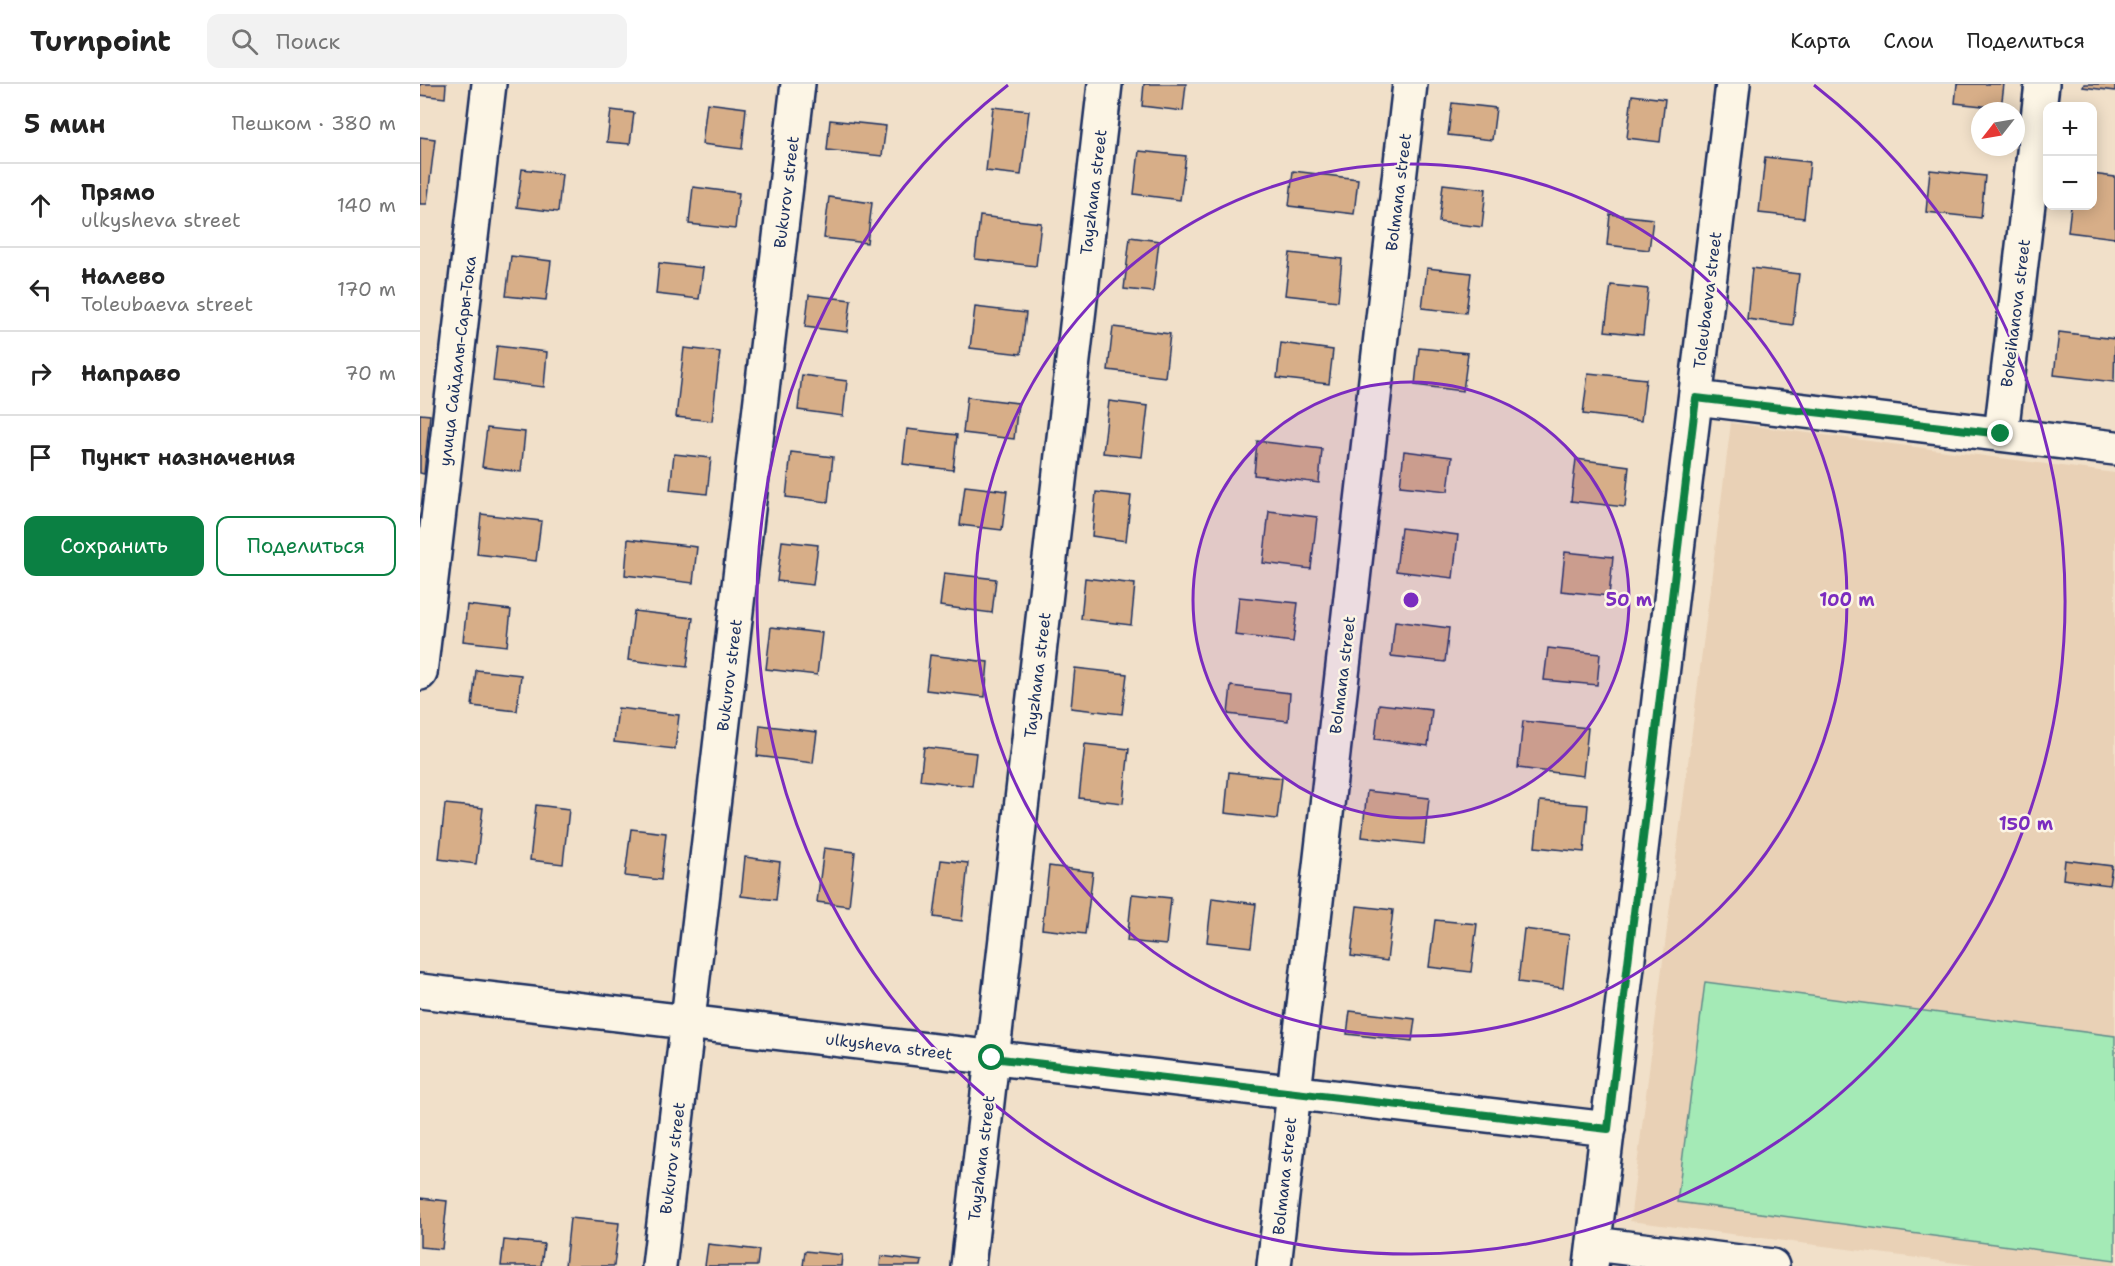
<!DOCTYPE html>
<html lang="ru">
<meta charset="utf-8">
<style>
body{margin:0;font-family:"Shantell Sans",sans-serif;background:#f2f2f2;color:#222}
.controls{position:absolute;right:18px;top:18px;display:grid;overflow:hidden;border-radius:12px;box-shadow:0 3px 15px #0003}
.controls button{width:54px;height:54px;display:grid;place-items:center;padding:0;border:0;border-bottom:2px solid #e0e0e0;background:#fff;color:#222;font:30px sans-serif}
.compass{position:absolute;left:1551px;top:18px;width:54px;height:54px;border-radius:50%;background:#fff;box-shadow:0 3px 15px #0003;rotate:239deg}
.stop{position:absolute;width:18px;height:18px;margin:-14px;border:4px solid #0b8043;border-radius:50%;background:#fff}
.stop.end{background:#0b8043;border-color:#fff;box-shadow:0 2px 6px #0008}
.list{margin:0;padding:0;list-style:none}
h2{display:flex;justify-content:space-between;align-items:center;height:78px;margin:0;padding:0 24px;font-size:26px}
h2 small{font-size:20px;font-weight:400;color:#767676}
.list li{display:grid;grid-template-columns:39px 1fr auto;gap:18px;align-items:center;box-sizing:border-box;height:84px;padding:0 24px;border-top:2px solid #e0e0e0}
.list b{display:block;font-size:22px;white-space:nowrap}
.list p{margin:0;font-size:20px;white-space:nowrap;color:#767676}
.list em{font-size:20px;font-style:normal;color:#767676}
.actions{display:flex;gap:12px;padding:18px 24px}
.actions a{flex:1;padding:14px 0;border:2px solid #0b8043;border-radius:12px;text-align:center;font-size:21px;color:#0b8043}
.actions .main{background:#0b8043;color:#fff}
.icon{flex:none;width:33px;height:33px;fill:none;stroke:currentColor;stroke-width:2;stroke-linecap:round;stroke-linejoin:round}
.map{position:relative;flex:none;width:1695px;height:1182px;overflow:hidden}
header{display:flex;align-items:center;gap:36px;box-sizing:border-box;height:84px;padding:0 30px;background:#fff;border-bottom:2px solid #e0e0e0}
header strong{font-size:28px}
nav{display:flex;gap:33px;margin-inline-start:auto;font-size:21px}
.search{width:420px;height:54px;background:#f2f2f2;display:flex;align-items:center;gap:15px;box-sizing:border-box;padding:0 21px;border-radius:12px;color:#767676;font-size:22px}
main{display:flex}
aside{flex:1;background:#fff}
.map>svg:first-child{display:block}
</style>
<header>
<strong>Turnpoint</strong>
<div class="search"><svg class="icon" aria-label="search" viewBox="0 0 24 24"><circle cx="10" cy="10" r="6"/><path d="M15 15l6 6"/></svg>Поиск</div>
<nav><a>Карта</a><a>Слои</a><a>Поделиться</a></nav>
</header>
<main>
<aside>
<h2>5 мин<small>Пешком · 380 m</small></h2>
<ul class="list">
<li><svg class="icon" aria-label="ahead" viewBox="0 0 24 24"><path d="M12 20V5M6 11l6-6 6 6"/></svg><div><b>Прямо</b><p>ulkysheva street</p></div><em>140 m</em></li>
<li><svg class="icon" aria-label="left" viewBox="0 0 24 24"><path d="M17 20v-9H6M10 6l-5 5 5 5"/></svg><div><b>Налево</b><p>Toleubaeva street</p></div><em>170 m</em></li>
<li><svg class="icon" aria-label="right" viewBox="0 0 24 24"><path d="M7 20v-9h11M14 6l5 5-5 5"/></svg><div><b>Направо</b></div><em>70 m</em></li>
<li><svg class="icon" aria-label="arrive" viewBox="0 0 24 24"><path d="M6 21V4h12l-3 4 3 4H6"/></svg><div><b>Пункт назначения</b></div></li>
</ul>
<div class="actions"><a class="main">Сохранить</a><a>Поделиться</a></div>
</aside>
<div class="map">
<svg width="1695" height="1182" viewBox="0 0 1695 1182">
<rect width="100%" height="100%" fill="#f1e0c9"/>
<filter id="ink" filterUnits="userSpaceOnUse"><feTurbulence type="fractalNoise" baseFrequency=".0167" numOctaves="2"/><feDisplacementMap in="SourceGraphic" scale="12" xChannelSelector="R" yChannelSelector="G"/><feConvolveMatrix kernelMatrix="1 2 1 2 8 2 1 2 1" color-interpolation-filters="sRGB"/></filter>
<g filter="url(#ink)">
<!-- built -->
<path fill="#e9d1b6" d="M1311,339L1695,389V1182H1560L1210,1137Z"/>
<!-- green -->
<path fill="#a4eab6" stroke="#608c8a" stroke-width="1.5" d="M1285,898L1695,952V1176L1257,1118Z"/>
<!-- building -->
<path fill="#d7ae88" stroke="#1b2f5e" stroke-width="1.5" d="M0,0H26L25,14L0,11Z
M724,0H766L763,27L722,22Z
M1537,0H1584L1581,24L1535,19Z
M1664,0H1695V7L1663,3Z
M1212,11L1245,15L1240,58L1207,54Z
M287,19L326,24L322,65L282,60Z
M1032,19L1076,24L1072,56L1028,51Z
M573,23L609,27L601,91L566,87Z
M191,26L214,29L210,60L187,58Z
M410,36L466,42L462,72L407,66Z
M0,53L15,55L7,120H0Z
M719,67L766,72L760,116L714,110Z
M1345,73L1390,78L1384,134L1339,129Z
M102,85L142,90L138,128L97,123Z
M1510,86L1565,92L1561,134L1506,128Z
M873,87L938,95L934,130L869,122Z
M1672,90L1695,93V154L1648,148L1651,122H1672Z
M1023,100L1066,105L1062,143L1019,138Z
M273,103L319,109L315,145L269,140Z
M409,113L452,119L447,159L404,154Z
M1190,130L1233,135L1229,166L1187,161Z
M560,132L621,139L616,182L555,175Z
M710,153L739,157L733,208L704,205Z
M870,169L922,175L918,217L865,211Z
M91,172L131,177L126,216L86,212Z
M239,179L283,184L279,215L236,210Z
M1007,184L1051,189L1046,229L1002,224Z
M1332,184L1379,190L1373,241L1327,235Z
M1191,201L1228,205L1223,251L1185,247Z
M389,211L431,216L427,248L385,243Z
M555,223L606,229L601,270L550,264Z
M693,243L750,250L745,293L688,286Z
M1639,248L1695,255L1694,298L1634,291Z
M861,259L913,266L909,300L857,294Z
M77,262L127,268L124,303L73,297Z
M264,264L300,268L292,337L256,333Z
M999,264L1048,269L1043,307L995,301Z
M1168,289L1226,295L1221,337L1163,330Z
M382,291L427,297L423,332L378,326Z
M547,313L598,319L594,355L543,349Z
M689,317L728,322L722,373L683,369Z
M0,330L10,331L4,390L0,389Z
M67,344L105,348L101,388L62,383Z
M487,345L537,351L533,386L483,380Z
M837,357L902,365L899,399L834,391Z
M984,367L1032,373L1028,407L980,402Z
M371,368L413,373L408,418L366,413Z
M254,370L291,374L287,410L250,406Z
M1156,375L1209,382L1205,423L1151,417Z
M545,402L587,407L582,446L540,441Z
M676,408L711,412L706,457L672,452Z
M849,427L897,433L891,485L843,479Z
M61,430L121,437L116,477L57,470Z
M981,444L1038,451L1033,494L976,487Z
M208,455L277,463L273,499L205,491Z
M362,457L398,461L393,501L357,497Z
M1145,468L1193,473L1189,512L1141,507Z
M524,489L576,495L572,529L520,522Z
M665,494L715,500L711,541L661,535Z
M819,513L878,519L873,558L815,551Z
M47,521L91,526L87,562L43,557Z
M214,527L273,534L267,583L208,576Z
M975,537L1029,544L1025,578L971,572Z
M351,543L402,549L397,591L346,585Z
M1128,564L1180,570L1177,601L1124,596Z
M510,571L568,578L565,613L506,606Z
M655,584L707,590L702,630L651,624Z
M56,586L101,591L97,627L52,622Z
M811,602L870,609L868,637L808,630Z
M959,620L1012,626L1008,662L955,655Z
M198,624L259,631L255,665L194,658Z
M1103,637L1168,644L1163,692L1098,684Z
M340,641L397,648L393,679L337,672Z
M665,660L709,665L703,719L659,714Z
M504,663L556,669L552,702L500,696Z
M809,688L862,694L857,735L805,729Z
M947,707L1009,714L1004,760L942,753Z
M1120,717L1168,721L1164,768L1115,763Z
M25,720L63,724L56,780L19,775Z
M116,721L149,725L143,780L110,776Z
M211,745L246,749L241,796L205,792Z
M404,764L435,768L429,822L397,818Z
M325,773L360,778L356,816L321,812Z
M521,776L548,779L542,837L514,833Z
M1645,776L1692,782L1689,801L1643,795Z
M629,782L673,788L665,850L622,845Z
M712,810L751,814L746,861L707,857Z
M792,814L836,820L831,863L787,858Z
M937,822L973,826L967,877L931,872Z
M1015,836L1057,840L1051,888L1009,883Z
M1104,845L1149,851L1143,904L1098,898Z
M930,927L995,935L992,957L927,950Z
M0,1114L27,1117L22,1165L0,1163Z
M150,1134L199,1139L194,1182H145Z
M84,1156L124,1160L121,1182H81Z
M288,1160L339,1166L337,1182H285Z
M385,1167L422,1171L421,1182H383Z
M461,1172L502,1177L501,1182H460Z"/>
<g fill="none" stroke-linecap="round" stroke-linejoin="round">
<!-- street casing -->
<g stroke="#1b2f5e" stroke-width="38">
<path id="street" d="M1276,314L1695,364
M1581,350L1622,0
M0,589L69,0
M0,907L1188,1045
M1174,1160L1352,1182
M239,1182L378,0
M548,1182L685,0
M854,1182L990,0
M1171,1182L1313,0"/>
</g>
<!-- street -->
<use href="#street" stroke="#fcf5e5" stroke-width="33"/>
</g>
</g>
<g fill="none" stroke-linecap="round" stroke-linejoin="round" filter="url(#ink)">
<!-- route -->
<path stroke="#0b8043" stroke-width="8" d="M572,974L1188,1045L1276,314L1581,350"/>
</g>
<!-- distance rings -->
<circle cx="991" cy="516" r="218" fill="#7b2cbf" fill-opacity=".12"/>
<g fill="none" stroke="#7b2cbf" stroke-width="3">
<circle cx="991" cy="516" r="218"/>
<circle cx="991" cy="516" r="436"/>
<path d="M1394 1A654 654 0 1 1 588 1"/>
</g>
<g text-anchor="middle" stroke-width="5" stroke-linejoin="round" paint-order="stroke">
<!-- street labels -->
<g font-size="16" fill="#1b2f5e" stroke="#fcf5e5">
<text transform="translate(366 108) rotate(-83)" y="6">Bukurov street</text>
<text transform="translate(673 108) rotate(-83)" y="6">Tayzhana street</text>
<text transform="translate(978 108) rotate(-83)" y="6">Bolmana street</text>
<text transform="translate(1287 216) rotate(-83)" y="6">Toleubaeva street</text>
<text transform="translate(1595 229) rotate(-83)" y="6">Bokeihanova street</text>
<text transform="translate(37 277) rotate(-83)" y="6">улица Сайдалы-Сары-Тока</text>
<text transform="translate(309 591) rotate(-83)" y="6">Bukurov street</text>
<text transform="translate(617 591) rotate(-83)" y="6">Tayzhana street</text>
<text transform="translate(922 591) rotate(-83)" y="6">Bolmana street</text>
<text transform="translate(469 962) rotate(7)" y="6">ulkysheva street</text>
<text transform="translate(252 1074) rotate(-83)" y="6">Bukurov street</text>
<text transform="translate(561 1074) rotate(-83)" y="6">Tayzhana street</text>
<text transform="translate(864 1092) rotate(-84)" y="6">Bolmana street</text>
</g>
</g>
<circle cx="991" cy="516" r="9" fill="#7b2cbf" stroke="#fcf5e5" stroke-width="3"/>
<g font-size="18" text-anchor="middle" font-weight="bold" fill="#7b2cbf" stroke="#fcf5e5" stroke-width="5" stroke-linejoin="round" paint-order="stroke">
<text x="1209" y="522">50 m</text>
<text x="1427" y="522">100 m</text>
<text x="1606" y="746">150 m</text>
</g>
</svg>
<div class="controls">
<button>+</button>
<button>−</button>
</div>
<svg class="compass" viewBox="-18 -18 36 36"><path d="M0-13l5 13h-10z" fill="#e53935"/><path d="M0 13l5-13h-10z" fill="#767676"/></svg>
<div class="stop" style="left:572px;top:974px"></div>
<div class="stop end" style="left:1581px;top:350px"></div>
</div>
</main>
